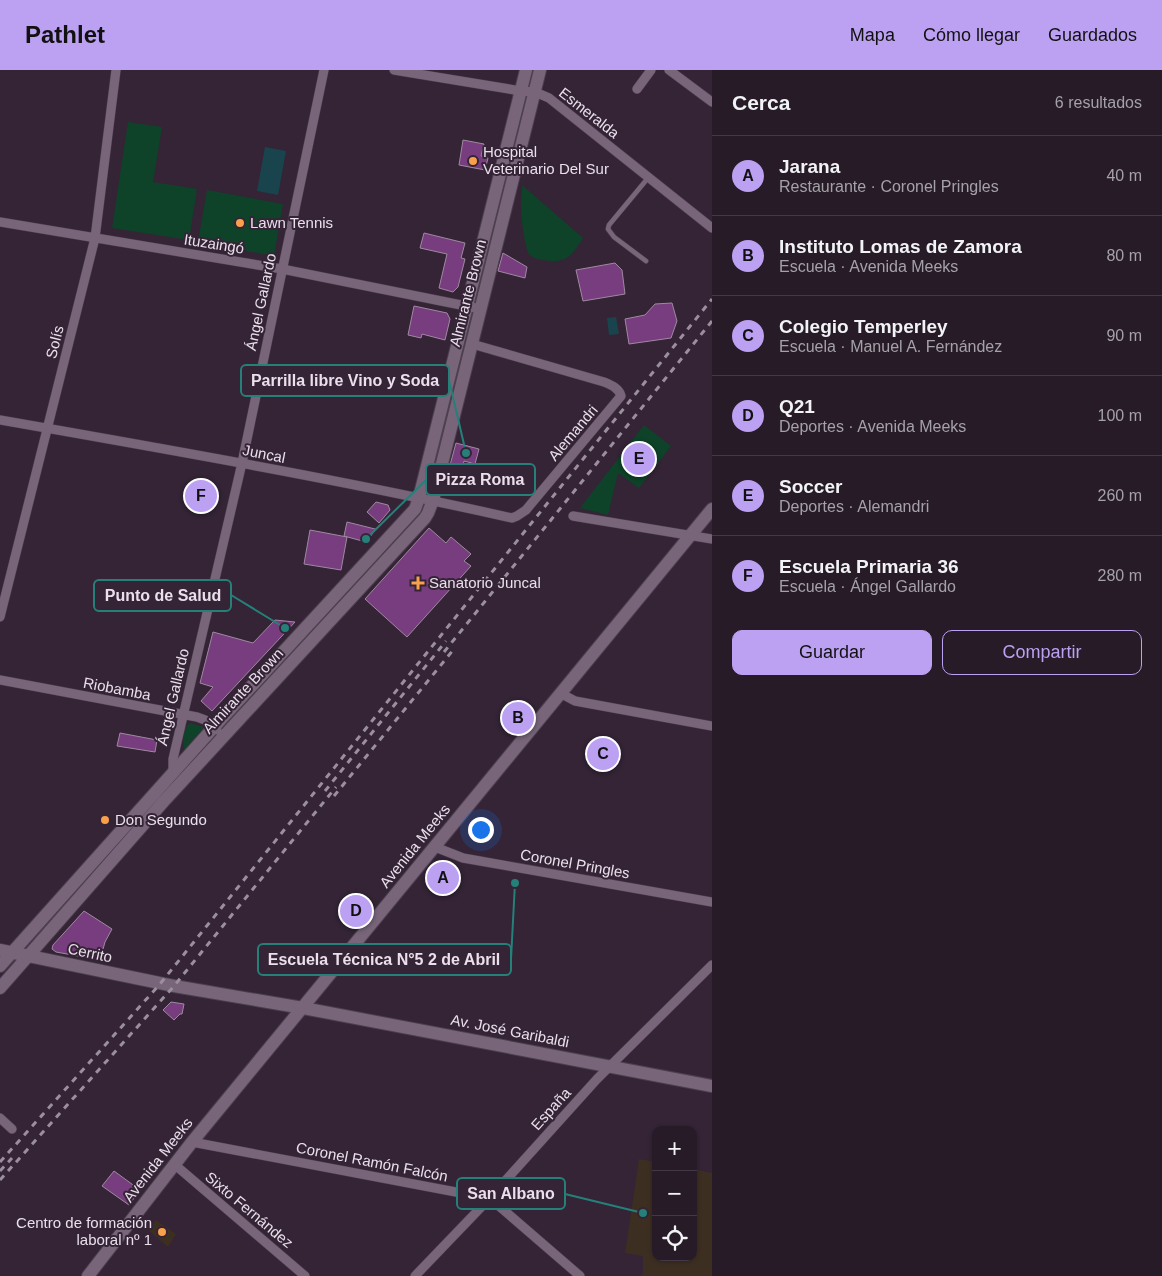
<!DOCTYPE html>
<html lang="es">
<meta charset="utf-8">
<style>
body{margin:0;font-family:Arial,sans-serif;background:#332834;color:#f1f3f6}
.controls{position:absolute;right:15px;bottom:15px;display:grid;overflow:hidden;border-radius:10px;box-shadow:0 1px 4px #0004}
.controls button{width:45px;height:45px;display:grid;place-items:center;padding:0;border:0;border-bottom:1px solid #433945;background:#271b28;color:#f1f3f6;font:25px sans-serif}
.you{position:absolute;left:480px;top:759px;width:18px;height:18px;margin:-12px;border:4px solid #fff;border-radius:50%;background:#1a73e8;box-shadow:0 0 0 8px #1a73e833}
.badge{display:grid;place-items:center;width:32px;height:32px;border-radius:50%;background:#bca0f2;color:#111;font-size:16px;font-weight:700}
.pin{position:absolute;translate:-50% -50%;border:2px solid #fff;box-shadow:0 1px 5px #0006}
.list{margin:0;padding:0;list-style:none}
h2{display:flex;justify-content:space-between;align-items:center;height:65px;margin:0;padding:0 20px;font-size:21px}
h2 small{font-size:16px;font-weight:400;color:#a4a1a8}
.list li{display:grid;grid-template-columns:32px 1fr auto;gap:15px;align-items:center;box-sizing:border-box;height:80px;padding:0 20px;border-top:1px solid #433945}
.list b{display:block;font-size:19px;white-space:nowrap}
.list p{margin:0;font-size:16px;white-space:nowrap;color:#a4a1a8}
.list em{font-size:16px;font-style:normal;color:#a4a1a8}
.actions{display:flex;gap:10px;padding:15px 20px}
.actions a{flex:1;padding:11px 0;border:1px solid #bca0f2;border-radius:10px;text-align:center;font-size:18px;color:#bca0f2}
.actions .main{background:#bca0f2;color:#111}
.icon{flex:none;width:28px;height:28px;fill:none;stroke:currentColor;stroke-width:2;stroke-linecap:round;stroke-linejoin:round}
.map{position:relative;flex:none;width:712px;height:1206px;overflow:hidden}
header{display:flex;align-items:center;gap:30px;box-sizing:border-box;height:70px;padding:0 25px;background:#bca0f2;color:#111}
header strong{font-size:24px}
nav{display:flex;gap:28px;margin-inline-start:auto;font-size:18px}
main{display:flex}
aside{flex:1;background:#271b28}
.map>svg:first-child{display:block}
</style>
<header>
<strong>Pathlet</strong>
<nav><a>Mapa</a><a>Cómo llegar</a><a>Guardados</a></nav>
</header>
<main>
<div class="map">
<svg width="712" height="1206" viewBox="0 0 712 1206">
<rect width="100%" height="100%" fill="#342436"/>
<!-- education -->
<path fill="#3d2e22" d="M639,1089L656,1092V1187H693V1099L712,1103V1206H640L643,1203V1186L625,1183Z
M156,1150L176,1164L168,1177L148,1160Z"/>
<!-- green -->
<path fill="#0e4329" d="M128,52L162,57L153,112L197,119L189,170L112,158Z
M522,115L583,168C574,182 569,192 551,191C543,190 534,190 529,184C525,178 520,143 521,135C521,128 522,122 522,115Z
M207,120L283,134L274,186L198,172Z
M644,355L671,376L639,418L618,403L608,445L580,438Z
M190,653L204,657L184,680C182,672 183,658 190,653Z"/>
<!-- water -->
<path fill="#1a444d" d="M265,77L286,81L278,125L257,121Z
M616,247L619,264L609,265L607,248Z"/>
<!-- building -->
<path fill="#773d7e" stroke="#9e8aa0" d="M463,70L484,74L481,86L488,88L485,100L459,95Z
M424,163L465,173L461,188L465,189L458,217L453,222L439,218L447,184L420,178Z
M503,183L527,197L525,208L498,201Z
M615,193L622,200L625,224L583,231L576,200Z
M672,233L677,251L671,268L629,274L625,249L645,245L655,234Z
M414,236L447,243L450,249L445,270L422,264L421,268L408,265Z
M456,373L479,379L475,394L464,391L460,412L446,410Z
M376,432L388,435L390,440L379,453L367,442Z
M347,452L375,459H376L366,472L344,466Z
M429,458L446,473L451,467L471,484L464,491L471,496L407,567L365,529Z
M310,460L347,467L341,500L304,494Z
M275,550L295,552L212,641L201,631L213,617L200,613L213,562L253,573Z
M120,663L157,670L155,682L117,676Z
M84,841L112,859L105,872L100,890L56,882L52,879L53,875Z
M171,932L184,934L182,944H180L174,950L163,940Z
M114,1101L140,1120L129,1135L102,1116Z"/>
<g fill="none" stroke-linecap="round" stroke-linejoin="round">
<!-- lane casing -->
<g stroke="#4d3f4e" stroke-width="5.5">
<path id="lane" d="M646,191L614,167L608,159L609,155L648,108"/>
</g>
<!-- street casing -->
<g stroke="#4d3f4e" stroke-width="10">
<path id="street" d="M394,0L521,21L535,22L549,28L712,158
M669,0L712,32
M637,19L651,0
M0,152L282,199L481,239
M0,350C171,380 342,410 512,448L517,446L526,440L621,326C619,318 611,315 604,312L472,274
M573,446L712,469
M0,547L95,168L116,0
M0,610L197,647L205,650L217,660
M560,623L575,631L712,656
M173,703V689L242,393L324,0
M435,777L463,788L712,832
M0,1048L12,1059
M192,1072L477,1126L488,1130L499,1136L580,1206
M174,1094L305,1206
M415,1206L488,1130L597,1009L712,895"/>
</g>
<!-- secondary casing -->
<g stroke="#4d3f4e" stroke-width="14">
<path id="secondary" d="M0,880L174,916L303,938L712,1016
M0,896L214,657L415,439L419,428L526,0
M0,918L164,731L425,448L428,443L433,430L540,0
M88,1206L192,1072L712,439"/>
</g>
<!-- lane -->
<use href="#lane" stroke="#78657a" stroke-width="4.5"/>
<!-- street -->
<use href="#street" stroke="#78657a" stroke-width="9"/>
<!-- secondary -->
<use href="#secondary" stroke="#78657a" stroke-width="12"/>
<!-- rail -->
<path stroke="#9c8f9d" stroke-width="3" stroke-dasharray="6 6" stroke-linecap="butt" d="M444,582L712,251
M325,721L446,571
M334,726L454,579
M0,1092L160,914L712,229
M0,1101L12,1088
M0,1110L174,916L336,717"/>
</g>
<!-- markers -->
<g fill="#f8a04b" stroke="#342436" stroke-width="2">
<circle cx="473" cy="91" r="5"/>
<circle cx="240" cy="153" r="5"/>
<path d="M415.5 505.5h5v5h5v5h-5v5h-5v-5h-5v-5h5z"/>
<circle cx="105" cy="750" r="5"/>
<circle cx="162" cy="1162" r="5"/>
</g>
<g text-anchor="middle" stroke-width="4" stroke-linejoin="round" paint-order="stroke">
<!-- street labels -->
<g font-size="15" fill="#eadfeb" stroke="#342436">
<text transform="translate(589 43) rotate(38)" y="5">Esmeralda</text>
<text transform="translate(214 174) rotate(9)" y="5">Ituzaingó</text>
<text transform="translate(468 223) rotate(-76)" y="5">Almirante Brown</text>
<text transform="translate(261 232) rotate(-78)" y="5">Ángel Gallardo</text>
<text transform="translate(55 272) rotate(-76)" y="5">Solís</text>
<text transform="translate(573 363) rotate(-50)" y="5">Alemandri</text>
<text transform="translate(264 384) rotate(11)" y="5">Juncal</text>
<text transform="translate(117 619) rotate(11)" y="5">Riobamba</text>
<text transform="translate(243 621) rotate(-47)" y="5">Almirante Brown</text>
<text transform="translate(173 627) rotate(-77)" y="5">Ángel Gallardo</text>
<text transform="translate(415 776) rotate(-51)" y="5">Avenida Meeks</text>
<text transform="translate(575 794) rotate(10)" y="5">Coronel Pringles</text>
<text transform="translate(90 883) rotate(12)" y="5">Cerrito</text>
<text transform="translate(510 961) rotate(11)" y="5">Av. José Garibaldi</text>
<text transform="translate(551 1039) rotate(-48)" y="5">España</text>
<text transform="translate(158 1090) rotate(-52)" y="5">Avenida Meeks</text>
<text transform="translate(372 1092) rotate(11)" y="5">Coronel Ramón Falcón</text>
<text transform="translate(249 1140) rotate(40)" y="5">Sixto Fernández</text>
</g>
<!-- poi labels -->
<g font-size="15" fill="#eadfeb" stroke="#342436" text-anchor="start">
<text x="483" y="87">Hospital<tspan x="483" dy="17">Veterinario Del Sur</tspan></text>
<text x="250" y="158">Lawn Tennis</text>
<text x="429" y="518">Sanatorio Juncal</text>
<text x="115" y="755">Don Segundo</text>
<text x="152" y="1158" text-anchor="end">Centro de formación<tspan x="152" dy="17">laboral nº 1</tspan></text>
</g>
</g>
<!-- callouts -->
<path fill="none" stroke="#25807a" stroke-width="2" d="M466 383L449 310M366 469L426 410M285 558L231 525M515 813L511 889M643 1143L565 1124"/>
<g fill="#25807a" stroke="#342436" stroke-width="2">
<circle cx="466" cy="383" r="5"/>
<circle cx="366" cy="469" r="5"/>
<circle cx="285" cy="558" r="5"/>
<circle cx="515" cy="813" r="5"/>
<circle cx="643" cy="1143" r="5"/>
</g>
<g fill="#342436" stroke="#25807a" stroke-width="2">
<rect x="241" y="295" width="208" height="31" rx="5"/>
<rect x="426" y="394" width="109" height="31" rx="5"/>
<rect x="94" y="510" width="137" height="31" rx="5"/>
<rect x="258" y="874" width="253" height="31" rx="5"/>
<rect x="457" y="1108" width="108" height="31" rx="5"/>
</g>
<g font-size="16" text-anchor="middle" font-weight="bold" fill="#eadfeb">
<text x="345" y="316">Parrilla libre Vino y Soda</text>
<text x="480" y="415">Pizza Roma</text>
<text x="163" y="531">Punto de Salud</text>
<text x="384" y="895">Escuela Técnica N°5 2 de Abril</text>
<text x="511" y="1129">San Albano</text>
</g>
</svg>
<div class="controls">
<button>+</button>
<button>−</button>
<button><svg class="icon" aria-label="locate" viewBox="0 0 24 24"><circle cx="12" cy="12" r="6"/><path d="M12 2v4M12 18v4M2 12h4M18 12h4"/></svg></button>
</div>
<div class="you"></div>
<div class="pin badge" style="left:443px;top:808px">A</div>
<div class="pin badge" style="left:518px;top:648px">B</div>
<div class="pin badge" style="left:603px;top:684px">C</div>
<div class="pin badge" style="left:356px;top:841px">D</div>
<div class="pin badge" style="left:639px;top:389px">E</div>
<div class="pin badge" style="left:201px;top:426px">F</div>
</div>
<aside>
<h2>Cerca<small>6 resultados</small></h2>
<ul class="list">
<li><span class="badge">A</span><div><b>Jarana</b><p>Restaurante · Coronel Pringles</p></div><em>40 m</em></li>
<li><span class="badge">B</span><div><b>Instituto Lomas de Zamora</b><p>Escuela · Avenida Meeks</p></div><em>80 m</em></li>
<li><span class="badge">C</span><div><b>Colegio Temperley</b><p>Escuela · Manuel A. Fernández</p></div><em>90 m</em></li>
<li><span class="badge">D</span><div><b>Q21</b><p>Deportes · Avenida Meeks</p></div><em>100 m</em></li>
<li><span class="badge">E</span><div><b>Soccer</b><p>Deportes · Alemandri</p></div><em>260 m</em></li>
<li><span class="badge">F</span><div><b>Escuela Primaria 36</b><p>Escuela · Ángel Gallardo</p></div><em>280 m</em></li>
</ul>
<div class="actions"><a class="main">Guardar</a><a>Compartir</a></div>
</aside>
</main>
